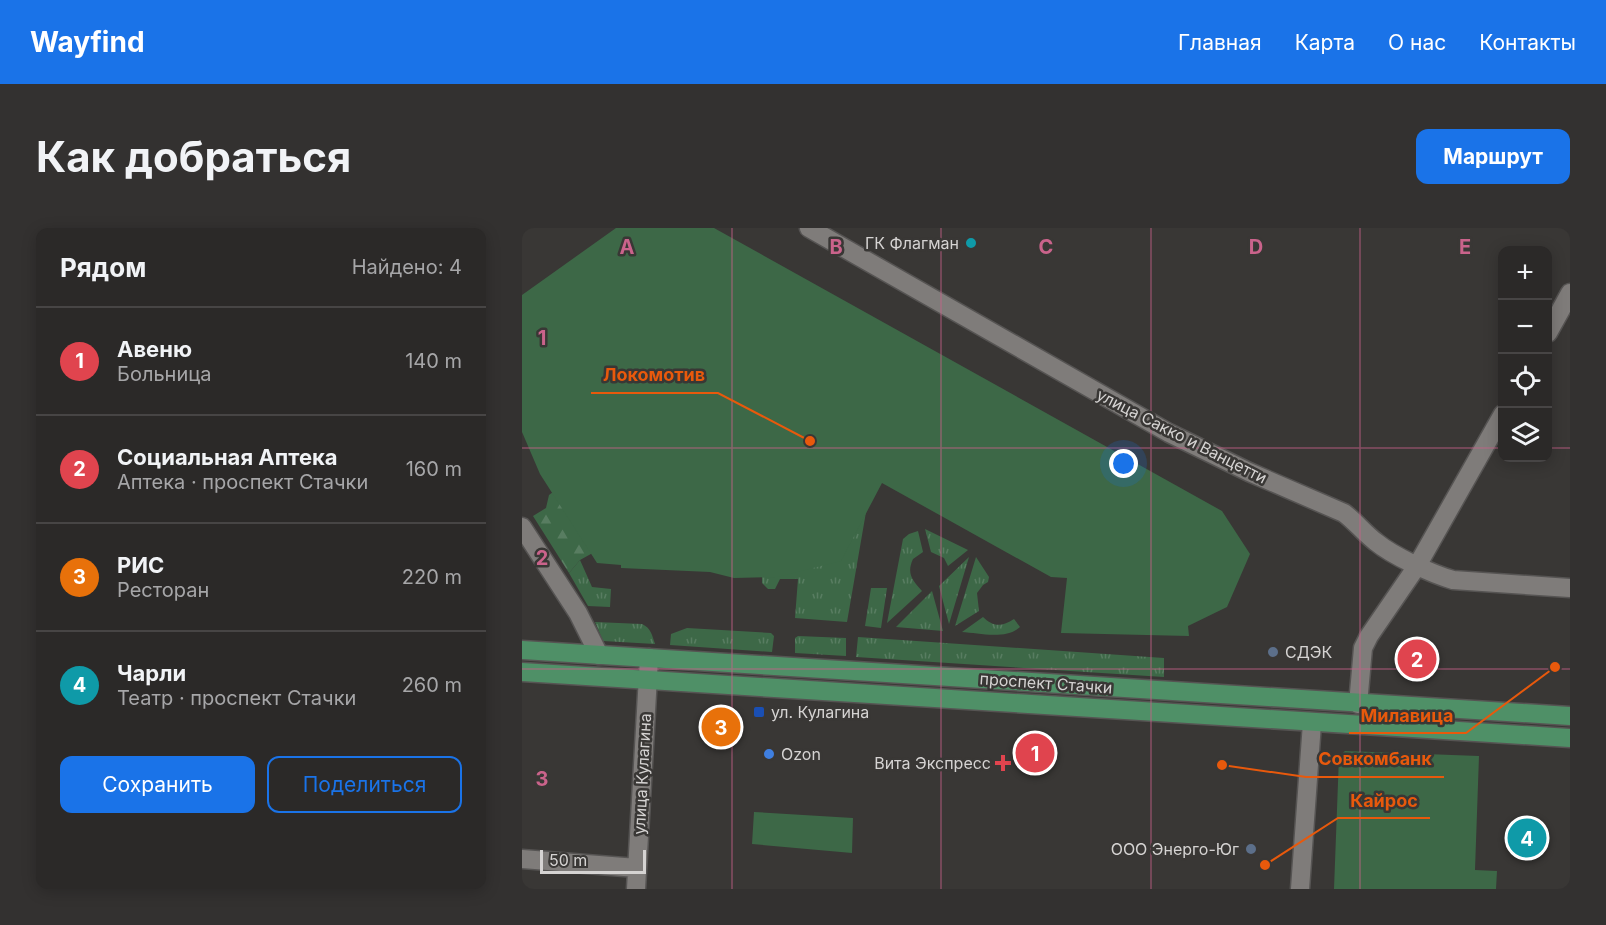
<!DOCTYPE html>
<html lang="ru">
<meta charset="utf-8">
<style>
body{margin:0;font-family:Inter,sans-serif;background:#333130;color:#f1f3f6}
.controls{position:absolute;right:18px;top:18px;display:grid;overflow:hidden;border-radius:12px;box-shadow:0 3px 15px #0003}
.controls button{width:54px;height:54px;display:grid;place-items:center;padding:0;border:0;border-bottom:2px solid #474545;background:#2b2928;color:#f1f3f6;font:30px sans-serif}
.scale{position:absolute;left:18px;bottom:15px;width:106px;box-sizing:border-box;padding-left:6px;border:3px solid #d5d3d2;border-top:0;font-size:16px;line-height:21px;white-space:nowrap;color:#d5d3d2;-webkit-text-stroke:4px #393735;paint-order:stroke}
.you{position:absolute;left:602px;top:236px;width:21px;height:21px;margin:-15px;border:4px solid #fff;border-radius:50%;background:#1a73e8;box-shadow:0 0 0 9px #1a73e833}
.badge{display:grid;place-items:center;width:39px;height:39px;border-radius:50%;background:#1a73e8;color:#fff;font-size:20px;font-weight:700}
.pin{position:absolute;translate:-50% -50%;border:3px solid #fff;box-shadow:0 2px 6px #0006}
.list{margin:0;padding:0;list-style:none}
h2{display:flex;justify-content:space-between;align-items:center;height:78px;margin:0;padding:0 24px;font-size:26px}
h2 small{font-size:20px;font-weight:400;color:#a6a6a8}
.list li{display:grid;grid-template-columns:39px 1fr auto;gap:18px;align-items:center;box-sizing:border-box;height:108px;padding:0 24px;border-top:2px solid #474545}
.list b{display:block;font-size:22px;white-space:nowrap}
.list p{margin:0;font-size:20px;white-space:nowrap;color:#a6a6a8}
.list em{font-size:20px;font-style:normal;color:#a6a6a8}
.actions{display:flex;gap:12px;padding:18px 24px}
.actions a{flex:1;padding:14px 0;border:2px solid #1a73e8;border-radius:12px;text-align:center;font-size:21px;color:#1a73e8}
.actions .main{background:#1a73e8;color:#fff}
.icon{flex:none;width:33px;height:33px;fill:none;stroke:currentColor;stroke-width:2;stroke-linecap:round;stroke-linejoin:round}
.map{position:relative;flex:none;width:1048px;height:661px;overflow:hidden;border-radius:12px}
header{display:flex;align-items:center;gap:36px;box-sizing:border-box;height:84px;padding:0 30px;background:#1a73e8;color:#fff}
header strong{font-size:28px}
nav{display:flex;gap:33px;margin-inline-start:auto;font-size:21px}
.intro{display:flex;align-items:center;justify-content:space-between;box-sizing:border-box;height:144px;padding:0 36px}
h1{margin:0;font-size:42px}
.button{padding:15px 27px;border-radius:12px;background:#1a73e8;color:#fff;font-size:21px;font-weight:700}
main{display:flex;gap:36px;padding:0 36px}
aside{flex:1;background:#2b2928;border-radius:12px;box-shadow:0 3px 15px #0003}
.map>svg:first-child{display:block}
</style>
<header>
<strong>Wayfind</strong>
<nav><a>Главная</a><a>Карта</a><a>О нас</a><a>Контакты</a></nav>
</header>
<div class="intro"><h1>Как добраться</h1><a class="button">Маршрут</a></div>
<main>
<aside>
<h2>Рядом<small>Найдено: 4</small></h2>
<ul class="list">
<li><span class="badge" style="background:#e0444e">1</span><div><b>Авеню</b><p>Больница</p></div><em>140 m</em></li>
<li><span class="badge" style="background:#e0444e">2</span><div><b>Социальная Аптека</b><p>Аптека · проспект Стачки</p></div><em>160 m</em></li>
<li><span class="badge" style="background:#e8710a">3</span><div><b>РИС</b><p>Ресторан</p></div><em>220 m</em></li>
<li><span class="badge" style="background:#0f9aa8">4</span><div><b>Чарли</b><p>Театр · проспект Стачки</p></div><em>260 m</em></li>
</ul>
<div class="actions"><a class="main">Сохранить</a><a>Поделиться</a></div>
</aside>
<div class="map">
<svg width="1048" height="661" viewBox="0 0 1048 661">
<defs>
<pattern id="grass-tufts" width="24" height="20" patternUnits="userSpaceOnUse" patternTransform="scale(1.5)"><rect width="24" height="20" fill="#3d6847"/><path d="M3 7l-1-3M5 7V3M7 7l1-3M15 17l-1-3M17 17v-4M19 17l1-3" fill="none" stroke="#587d61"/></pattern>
<pattern id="forest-firs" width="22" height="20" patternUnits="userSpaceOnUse" patternTransform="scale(1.5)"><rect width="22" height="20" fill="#3d6847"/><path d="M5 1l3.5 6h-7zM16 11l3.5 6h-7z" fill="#587d61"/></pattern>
</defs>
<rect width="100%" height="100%" fill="#393735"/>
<!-- grass -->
<path fill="url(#grass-tufts)" d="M344,284L325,394L273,390L276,351H258L253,361H246L240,355V349L333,305Z
M403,301L446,322L426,338L422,330L409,324Z
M396,303L401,324L391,331C384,346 391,353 400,363L365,395L381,311L387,306Z
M447,329L427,396L417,358Z
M454,329L467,349L466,354L461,357L455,365L457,383L433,398Z
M58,332L70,359L89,361L88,379L66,378L47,345Z
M349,360H365L359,400L343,398Z
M410,363L421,403L374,399Z
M461,389C471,399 480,399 492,391L498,399C484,412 457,405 440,404Z
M73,394L120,396C129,400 130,407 133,416L81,413Z
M165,400L249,405L252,408L250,424L148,417L149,406Z
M276,408L324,410V428L273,425V410Z
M336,409L642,430V449L334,429Z"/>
<!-- forest -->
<path fill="url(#forest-firs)" d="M51,250L76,322L58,332L47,345L11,288L24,280L27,267Z"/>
<!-- green -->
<path fill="#3d6847" d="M94,0H192L700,283L728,326L705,379L666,398L667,408L539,405L545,350L529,349L360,255L319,333L255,349L212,350L188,344L99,340V337L75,335L18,246L0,204V67Z
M823,523L957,528L953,642L975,643L974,661H812L817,528Z
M232,584L331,590L330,625L230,616Z"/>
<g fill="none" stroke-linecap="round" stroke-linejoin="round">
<!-- minor casing -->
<g stroke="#565453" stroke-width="21">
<path id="minor" d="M287,0L647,205L727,244L822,285C834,294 842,305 854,314C871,328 910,346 931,352L1048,360
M1026,105L1048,65
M0,299L56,385L77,427
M836,476L841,420L847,408L895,338L981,186
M0,631L115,640
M114,661L127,430
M778,661L790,495"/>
</g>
<!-- major casing -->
<g stroke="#565453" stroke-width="21">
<path id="major" d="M0,422L1048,488
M0,444L1048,510"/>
</g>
<!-- minor -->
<use href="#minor" stroke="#7f7c7a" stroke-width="18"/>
<!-- major -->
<use href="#major" stroke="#4f9067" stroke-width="18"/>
</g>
<!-- grid -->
<path fill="none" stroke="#ca638b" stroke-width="1.5" stroke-opacity="0.55" d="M210,0V661M419,0V661M629,0V661M838,0V661M0,220H981M1026,220H1048M0,441H1048"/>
<!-- markers -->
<circle fill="#0f9aa8" stroke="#393735" stroke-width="2" cx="449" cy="15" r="6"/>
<g fill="#5c6f8a" stroke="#393735" stroke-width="2">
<circle cx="751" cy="424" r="6"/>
<circle cx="729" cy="621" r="6"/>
</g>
<rect fill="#1a4fb4" stroke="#393735" stroke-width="2" x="231" y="478" width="12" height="12" rx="3"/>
<circle fill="#3f7fe0" stroke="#393735" stroke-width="2" cx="247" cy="526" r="6"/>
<path fill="#e0444e" stroke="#393735" stroke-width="2" d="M478 526h6v6h6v6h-6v6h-6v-6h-6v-6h6z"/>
<g text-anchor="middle" stroke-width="5" stroke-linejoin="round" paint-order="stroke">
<!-- poi labels -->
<g font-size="16" fill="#d5d3d2" stroke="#393735" text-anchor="end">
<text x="437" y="21">ГК Флагман</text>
<text x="763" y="430" text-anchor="start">СДЭК</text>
<text x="249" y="490" text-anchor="start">ул. Кулагина</text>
<text x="259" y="532" text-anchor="start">Ozon</text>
<text x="469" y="541">Вита Экспресс</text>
<text x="717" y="627">ООО Энерго-Юг</text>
</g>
<!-- street labels -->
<g font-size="16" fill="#d5d3d2" stroke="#393735">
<text transform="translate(660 208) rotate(27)" y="6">улица Сакко и Ванцетти</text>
<text transform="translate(524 455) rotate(4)" y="6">проспект Стачки</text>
<text transform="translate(120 546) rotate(-87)" y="6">улица Кулагина</text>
</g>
</g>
<g font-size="20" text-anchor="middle" font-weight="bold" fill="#ca638b" stroke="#393735" stroke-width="5" stroke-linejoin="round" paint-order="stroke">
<text x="105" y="26">A</text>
<text x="314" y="26">B</text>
<text x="524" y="26">C</text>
<text x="734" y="26">D</text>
<text x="943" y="26">E</text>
<text x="20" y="117">1</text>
<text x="20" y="337">2</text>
<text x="20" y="558">3</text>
</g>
<!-- callouts -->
<path fill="none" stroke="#e8590c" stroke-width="2" d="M288 213L196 165H69M1033 439L944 505H827M700 537L784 549H922M743 637L816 590H908"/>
<g fill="#e8590c" stroke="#393735" stroke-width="2">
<circle cx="288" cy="213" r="6"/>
<circle cx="1033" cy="439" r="6"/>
<circle cx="700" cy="537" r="6"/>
<circle cx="743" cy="637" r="6"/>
</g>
<g font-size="18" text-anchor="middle" font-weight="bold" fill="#e8590c" stroke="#393735" stroke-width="5" stroke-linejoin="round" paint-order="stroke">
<text x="132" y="153">Локомотив</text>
<text x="885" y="494">Милавица</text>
<text x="853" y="537">Совкомбанк</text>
<text x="862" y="579">Кайрос</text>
</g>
</svg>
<div class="controls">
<button>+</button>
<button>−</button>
<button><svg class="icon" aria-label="locate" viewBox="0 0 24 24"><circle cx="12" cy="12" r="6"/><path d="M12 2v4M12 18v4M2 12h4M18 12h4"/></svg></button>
<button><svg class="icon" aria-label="layers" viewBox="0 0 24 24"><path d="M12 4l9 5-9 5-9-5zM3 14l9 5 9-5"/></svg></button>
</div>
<div class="scale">50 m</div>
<div class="you"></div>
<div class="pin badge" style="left:513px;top:525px;background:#e0444e">1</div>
<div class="pin badge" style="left:895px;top:431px;background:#e0444e">2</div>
<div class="pin badge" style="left:199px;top:499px;background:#e8710a">3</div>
<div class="pin badge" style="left:1005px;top:610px;background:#0f9aa8">4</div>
</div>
</main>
